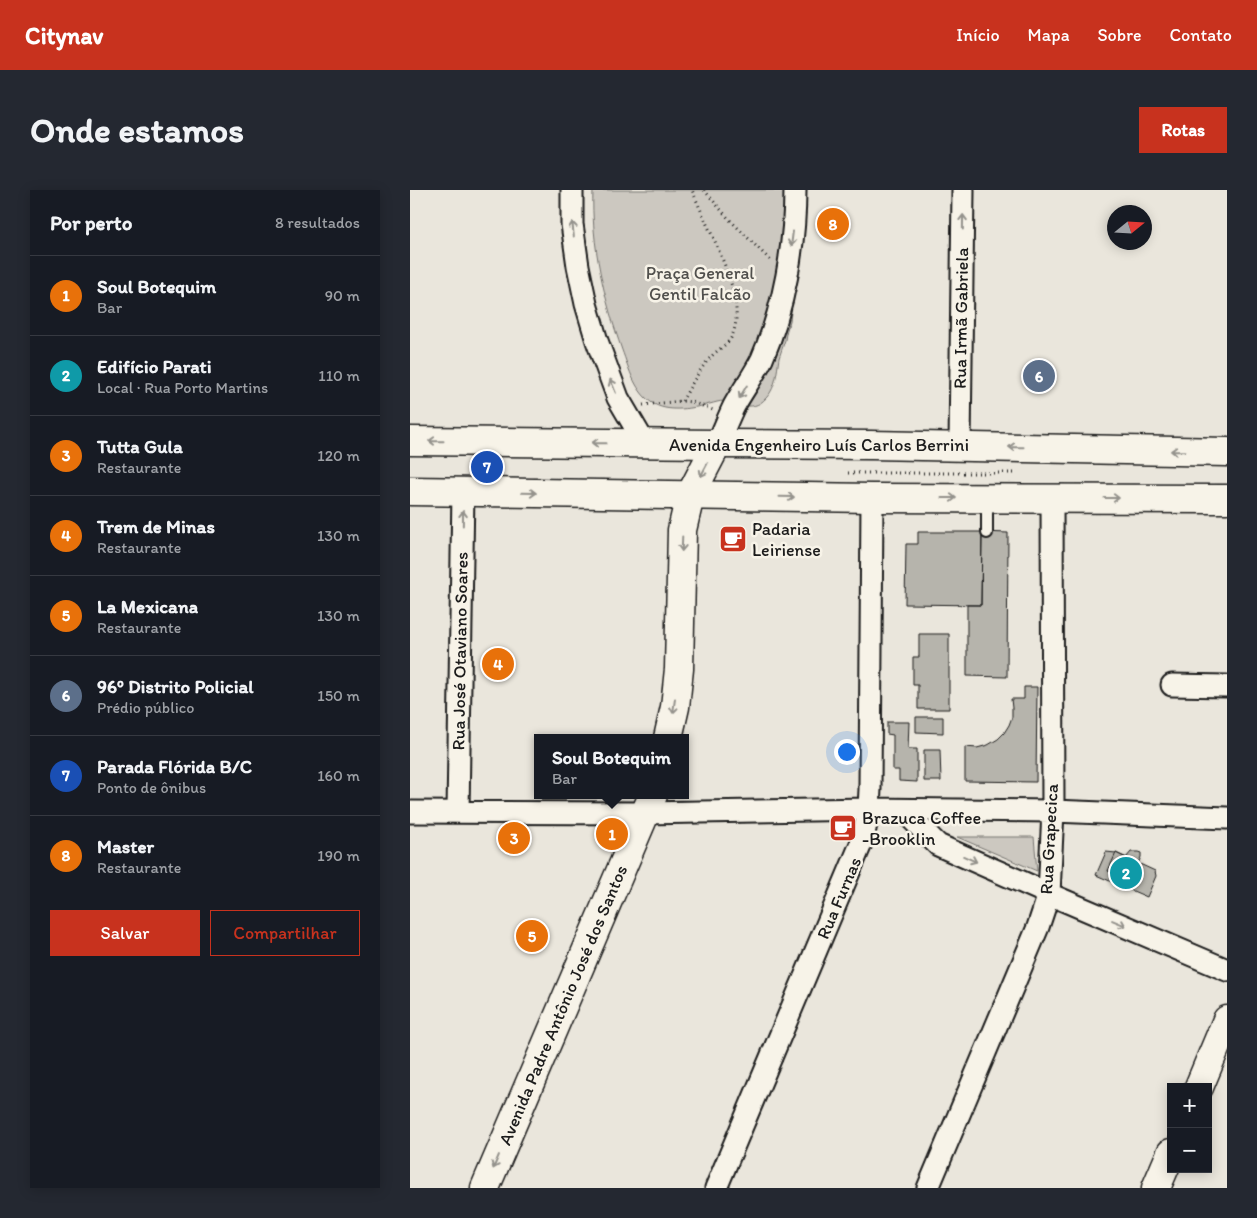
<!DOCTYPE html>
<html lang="pt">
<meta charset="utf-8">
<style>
body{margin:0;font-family:Itim,sans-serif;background:#242831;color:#f1f3f6}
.controls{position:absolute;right:15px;bottom:15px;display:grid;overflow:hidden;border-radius:0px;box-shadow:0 2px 12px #0003}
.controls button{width:45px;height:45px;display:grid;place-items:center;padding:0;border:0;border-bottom:1px solid #363941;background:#171b24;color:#f1f3f6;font:25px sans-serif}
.compass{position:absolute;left:697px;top:15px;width:45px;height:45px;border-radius:50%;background:#171b24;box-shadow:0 2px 12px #0003;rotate:72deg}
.you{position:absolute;left:436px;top:561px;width:18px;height:18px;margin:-12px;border:4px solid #fff;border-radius:50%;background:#1a73e8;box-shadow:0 0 0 8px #1a73e833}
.badge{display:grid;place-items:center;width:32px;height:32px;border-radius:50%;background:#c8321e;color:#fff;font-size:16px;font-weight:700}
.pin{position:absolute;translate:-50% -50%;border:2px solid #fff;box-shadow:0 1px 5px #0006}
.popup{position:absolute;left:124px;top:544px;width:155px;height:65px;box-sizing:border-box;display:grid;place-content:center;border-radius:0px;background:#171b24;filter:drop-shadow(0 1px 4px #0005);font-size:16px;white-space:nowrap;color:#9ea1a6}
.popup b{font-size:19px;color:#f1f3f6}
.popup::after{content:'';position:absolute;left:50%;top:100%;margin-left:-10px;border:10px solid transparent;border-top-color:#171b24}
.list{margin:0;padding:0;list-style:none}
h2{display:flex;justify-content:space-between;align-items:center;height:65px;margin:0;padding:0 20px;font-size:21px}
h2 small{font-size:16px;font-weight:400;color:#9ea1a6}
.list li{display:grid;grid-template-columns:32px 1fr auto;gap:15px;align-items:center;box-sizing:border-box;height:80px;padding:0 20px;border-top:1px solid #363941}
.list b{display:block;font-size:19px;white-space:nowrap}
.list p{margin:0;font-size:16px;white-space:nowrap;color:#9ea1a6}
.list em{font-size:16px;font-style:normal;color:#9ea1a6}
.actions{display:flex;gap:10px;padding:15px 20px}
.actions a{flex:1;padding:11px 0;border:1px solid #c8321e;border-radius:0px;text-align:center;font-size:18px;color:#c8321e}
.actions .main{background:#c8321e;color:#fff}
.map{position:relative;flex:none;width:817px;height:998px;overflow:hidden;border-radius:0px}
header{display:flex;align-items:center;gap:30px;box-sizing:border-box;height:70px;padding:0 25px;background:#c8321e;color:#fff}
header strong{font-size:24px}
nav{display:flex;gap:28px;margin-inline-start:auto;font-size:18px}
.intro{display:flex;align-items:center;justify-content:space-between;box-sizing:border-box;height:120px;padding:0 30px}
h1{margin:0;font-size:35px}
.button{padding:12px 22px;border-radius:0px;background:#c8321e;color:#fff;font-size:18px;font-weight:700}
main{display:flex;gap:30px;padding:0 30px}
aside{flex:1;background:#171b24;border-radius:0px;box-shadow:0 2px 12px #0003}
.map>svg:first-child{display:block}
</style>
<header>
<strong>Citynav</strong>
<nav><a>Início</a><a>Mapa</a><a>Sobre</a><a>Contato</a></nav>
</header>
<div class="intro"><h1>Onde estamos</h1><a class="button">Rotas</a></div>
<main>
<aside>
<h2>Por perto<small>8 resultados</small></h2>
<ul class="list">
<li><span class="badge" style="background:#e8710a">1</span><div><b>Soul Botequim</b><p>Bar</p></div><em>90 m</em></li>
<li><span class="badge" style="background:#0f9aa8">2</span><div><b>Edifício Parati</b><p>Local · Rua Porto Martins</p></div><em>110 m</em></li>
<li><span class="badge" style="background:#e8710a">3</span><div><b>Tutta Gula</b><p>Restaurante</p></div><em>120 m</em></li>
<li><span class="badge" style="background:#e8710a">4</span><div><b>Trem de Minas</b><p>Restaurante</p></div><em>130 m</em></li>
<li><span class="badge" style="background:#e8710a">5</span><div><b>La Mexicana</b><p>Restaurante</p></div><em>130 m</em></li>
<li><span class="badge" style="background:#5c6f8a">6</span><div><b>96º Distrito Policial</b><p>Prédio público</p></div><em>150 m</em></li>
<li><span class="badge" style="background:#1a4fb4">7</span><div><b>Parada Flórida B/C</b><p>Ponto de ônibus</p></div><em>160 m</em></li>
<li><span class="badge" style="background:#e8710a">8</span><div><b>Master</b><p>Restaurante</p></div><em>190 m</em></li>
</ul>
<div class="actions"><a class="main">Salvar</a><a>Compartilhar</a></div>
</aside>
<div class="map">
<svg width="817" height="998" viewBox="0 0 817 998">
<rect width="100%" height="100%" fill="#eae6dc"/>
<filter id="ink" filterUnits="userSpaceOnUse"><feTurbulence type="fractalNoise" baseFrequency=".02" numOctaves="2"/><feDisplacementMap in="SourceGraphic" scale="10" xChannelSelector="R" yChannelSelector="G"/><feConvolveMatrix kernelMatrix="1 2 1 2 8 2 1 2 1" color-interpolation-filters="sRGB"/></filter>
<g filter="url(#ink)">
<!-- green -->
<path fill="#ccc8c0" stroke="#74726e" d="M183,0H395L380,131C377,138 376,143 375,150C373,156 371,162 369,168C367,181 366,197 357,207C340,227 326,207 307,212C289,217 262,224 244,214C226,204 219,179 212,160C194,109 181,55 183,0Z
M547,647H624L627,681Z"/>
<!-- building -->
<path fill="#b6b4ac" stroke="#1c1c1c" d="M508,342H572L571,415L495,414L496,354H508Z
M572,342L598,343L597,487L557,486V415H571Z
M509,444H539V519H508V495H503V467H509Z
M614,497H627L626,592L555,591V557L567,558L578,555L588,549L594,543L599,535L602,527V518L601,509H614Z
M506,527H533V543L506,542Z
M477,532H499L498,559H507V592L489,591V580H483V545L477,544Z
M514,560H530L531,591H514Z
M696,662L706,663L745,681L746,686L737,707L686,685Z
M721,662H728L731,663V667L720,691L698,681L706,663L716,668Z"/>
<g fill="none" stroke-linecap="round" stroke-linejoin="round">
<!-- lane casing -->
<g stroke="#1c1c1c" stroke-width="14">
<path id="lane" d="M577,309V343"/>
</g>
<!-- street casing -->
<g stroke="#1c1c1c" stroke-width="25">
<path id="street" d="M162,0V34L168,76L176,114L187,151L208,208L235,254
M307,254C313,242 318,228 324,216C333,200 344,185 352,169C374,118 385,56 385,0
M550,256L553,0
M762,495L817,496
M493,620L528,655L639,704L817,780
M0,622L234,623L459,619L643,621L817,628
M48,622L53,301
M306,998L453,649L459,619L460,599L462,308
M518,998L628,737L639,704L643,621L642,308"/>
</g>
<!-- secondary casing -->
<g stroke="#1c1c1c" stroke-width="31">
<path id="secondary" d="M258,548L265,517L269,479L272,340L280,306L307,254
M789,897L817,830
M75,998L243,605
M746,998L761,963"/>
</g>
<!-- primary casing -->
<g stroke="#1c1c1c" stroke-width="31">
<path id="primary" d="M0,251L307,254L461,255L817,262
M0,301L462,308L817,309"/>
</g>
<!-- path -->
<path stroke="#1c1c1c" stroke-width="3" stroke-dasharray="1 4" stroke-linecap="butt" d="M294,0L319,29L361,71
M272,211C281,196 289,179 302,166C307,160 317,155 321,148C336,119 315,76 304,49C296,33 289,16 282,0
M233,215L272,211L282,212L303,220
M438,283H604"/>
<!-- lane -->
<use href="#lane" stroke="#f7f3e8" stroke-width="10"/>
<!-- street -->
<use href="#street" stroke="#f7f3e8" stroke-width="21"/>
<!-- secondary -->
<use href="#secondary" stroke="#f7f3e8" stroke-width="28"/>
<!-- primary -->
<use href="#primary" stroke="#f7f3e8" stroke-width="28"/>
</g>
<!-- one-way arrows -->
<defs><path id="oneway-shaft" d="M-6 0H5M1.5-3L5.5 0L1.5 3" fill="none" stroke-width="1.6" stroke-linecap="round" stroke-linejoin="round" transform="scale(1.25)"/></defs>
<g stroke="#94928c">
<use href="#oneway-shaft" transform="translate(553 32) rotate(-89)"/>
<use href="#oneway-shaft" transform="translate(163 39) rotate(-96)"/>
<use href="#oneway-shaft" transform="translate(382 49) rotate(97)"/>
<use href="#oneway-shaft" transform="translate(203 196) rotate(-112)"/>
<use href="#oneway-shaft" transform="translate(333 202) rotate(121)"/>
<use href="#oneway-shaft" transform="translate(26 251) rotate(-179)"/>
<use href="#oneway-shaft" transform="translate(189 253) rotate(-179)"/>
<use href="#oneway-shaft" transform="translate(606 257) rotate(-179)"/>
<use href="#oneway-shaft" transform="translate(768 261) rotate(-179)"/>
<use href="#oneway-shaft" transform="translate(294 280) rotate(118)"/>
<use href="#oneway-shaft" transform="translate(119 303) rotate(1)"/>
<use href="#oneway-shaft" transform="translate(377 307) rotate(1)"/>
<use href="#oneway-shaft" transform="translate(539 308)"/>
<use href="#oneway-shaft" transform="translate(702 308)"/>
<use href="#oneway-shaft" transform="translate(53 328) rotate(-89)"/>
<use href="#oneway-shaft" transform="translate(272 354) rotate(92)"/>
<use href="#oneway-shaft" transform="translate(264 516) rotate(98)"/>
<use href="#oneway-shaft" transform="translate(560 669) rotate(24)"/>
<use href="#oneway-shaft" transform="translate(709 733) rotate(23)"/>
<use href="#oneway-shaft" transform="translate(86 972) rotate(113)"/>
</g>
</g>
<!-- icons -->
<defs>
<g id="cafe-square" transform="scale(1.4375)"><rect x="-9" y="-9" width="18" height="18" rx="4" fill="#c8321e" stroke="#f7f3e8"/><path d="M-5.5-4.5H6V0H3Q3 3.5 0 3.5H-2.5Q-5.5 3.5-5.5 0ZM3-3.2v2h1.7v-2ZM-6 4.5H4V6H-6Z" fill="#fff"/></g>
</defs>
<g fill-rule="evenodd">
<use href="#cafe-square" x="323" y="349"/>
<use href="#cafe-square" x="433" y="638"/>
</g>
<g text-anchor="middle" stroke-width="5" stroke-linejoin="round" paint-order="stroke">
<!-- park labels -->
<g font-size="18" fill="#51504d" stroke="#f7f3e8">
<text x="290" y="89">Praça General<tspan x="290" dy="21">Gentil Falcão</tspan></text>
</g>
<!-- street labels -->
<g font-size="18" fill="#1c1c1c" stroke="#f7f3e8">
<text transform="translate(551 128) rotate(-89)" y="6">Rua Irmã Gabriela</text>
<text x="409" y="261">Avenida Engenheiro Luís Carlos Berrini</text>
<text transform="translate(50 461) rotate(-89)" y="6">Rua José Otaviano Soares</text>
<text transform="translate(639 649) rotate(-87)" y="6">Rua Grapecica</text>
<text transform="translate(429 708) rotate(-67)" y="6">Rua Furnas</text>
<text transform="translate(153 815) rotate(-67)" y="6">Avenida Padre Antônio José dos Santos</text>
</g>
<!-- poi labels -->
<g font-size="18" fill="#1c1c1c" stroke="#f7f3e8" text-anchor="start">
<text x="342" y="345">Padaria<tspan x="342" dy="21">Leiriense</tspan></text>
<text x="452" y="634">Brazuca Coffee<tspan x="452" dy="21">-Brooklin</tspan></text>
</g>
</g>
</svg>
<div class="controls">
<button>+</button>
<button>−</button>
</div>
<svg class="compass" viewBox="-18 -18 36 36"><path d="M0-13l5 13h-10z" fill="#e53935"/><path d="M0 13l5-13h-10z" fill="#9ea1a6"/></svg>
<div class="you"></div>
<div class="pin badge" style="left:202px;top:644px;background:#e8710a">1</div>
<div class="popup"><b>Soul Botequim</b>Bar</div>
<div class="pin badge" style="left:716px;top:683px;background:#0f9aa8">2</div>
<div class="pin badge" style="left:104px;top:648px;background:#e8710a">3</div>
<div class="pin badge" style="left:88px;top:474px;background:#e8710a">4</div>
<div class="pin badge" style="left:122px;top:746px;background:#e8710a">5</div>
<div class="pin badge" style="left:629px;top:186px;background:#5c6f8a">6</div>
<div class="pin badge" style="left:77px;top:277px;background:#1a4fb4">7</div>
<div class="pin badge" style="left:423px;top:34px;background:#e8710a">8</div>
</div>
</main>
